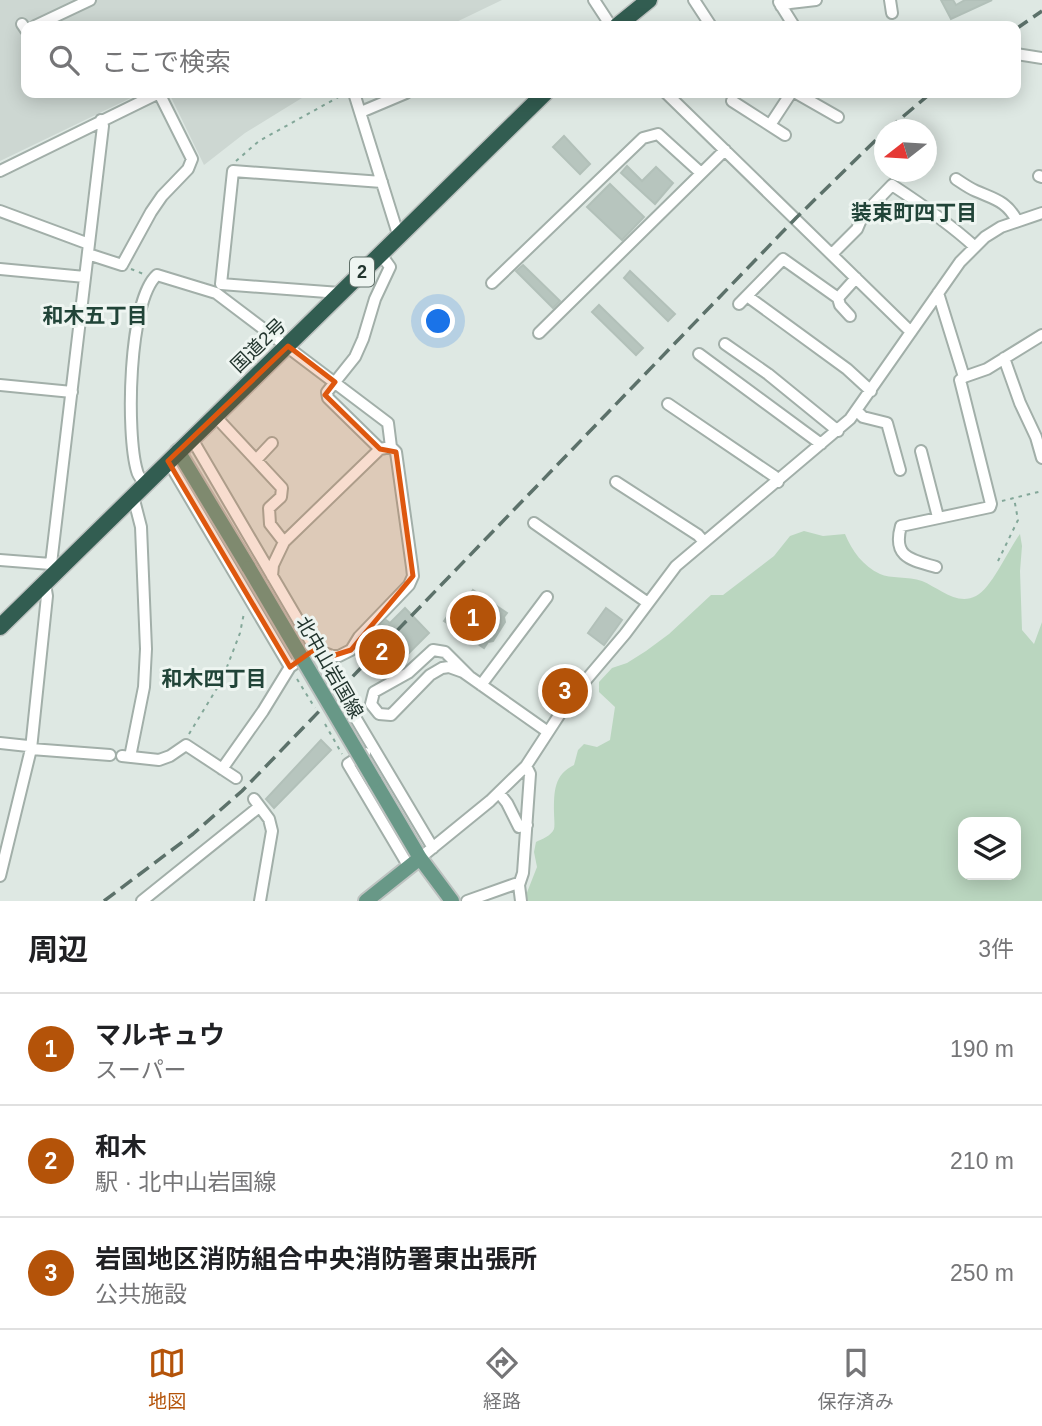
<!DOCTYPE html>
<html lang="ja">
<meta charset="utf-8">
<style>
body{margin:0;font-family:Arial,"Noto Sans JP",sans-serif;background:#f6f6f6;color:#202124}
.controls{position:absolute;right:21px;bottom:21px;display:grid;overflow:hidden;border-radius:14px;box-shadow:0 4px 18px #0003}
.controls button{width:63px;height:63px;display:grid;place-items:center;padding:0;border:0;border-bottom:2px solid #e0e0e0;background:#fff;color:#202124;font:35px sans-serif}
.compass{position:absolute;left:874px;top:119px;width:63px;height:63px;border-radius:50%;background:#fff;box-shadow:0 4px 18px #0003;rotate:253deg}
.you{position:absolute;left:439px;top:322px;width:24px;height:24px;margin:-18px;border:5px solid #fff;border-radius:50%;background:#1a73e8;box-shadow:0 0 0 10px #1a73e833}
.badge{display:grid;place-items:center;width:46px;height:46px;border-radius:50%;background:#b45309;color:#fff;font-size:23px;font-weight:700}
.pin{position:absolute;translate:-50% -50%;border:4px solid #fff;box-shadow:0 2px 7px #0006}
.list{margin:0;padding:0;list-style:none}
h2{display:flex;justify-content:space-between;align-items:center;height:91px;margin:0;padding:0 28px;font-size:30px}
h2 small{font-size:23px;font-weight:400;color:#757577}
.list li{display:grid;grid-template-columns:46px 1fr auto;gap:21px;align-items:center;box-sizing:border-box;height:112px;padding:0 28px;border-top:2px solid #e0e0e0}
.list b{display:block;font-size:26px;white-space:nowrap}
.list p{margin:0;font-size:23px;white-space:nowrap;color:#757577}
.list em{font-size:23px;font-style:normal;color:#757577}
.icon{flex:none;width:38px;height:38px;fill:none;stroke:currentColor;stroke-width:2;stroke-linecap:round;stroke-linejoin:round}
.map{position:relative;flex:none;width:1042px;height:901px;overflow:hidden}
.search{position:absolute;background:#fff;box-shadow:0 4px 18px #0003;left:21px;right:21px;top:21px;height:77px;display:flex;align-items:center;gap:18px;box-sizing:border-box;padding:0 24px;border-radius:14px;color:#757577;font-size:26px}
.sheet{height:427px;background:#fff}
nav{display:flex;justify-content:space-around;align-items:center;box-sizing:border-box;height:98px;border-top:2px solid #e0e0e0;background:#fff;font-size:19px;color:#757577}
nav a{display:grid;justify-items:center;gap:4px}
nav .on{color:#b45309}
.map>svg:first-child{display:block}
</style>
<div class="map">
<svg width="1042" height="901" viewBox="0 0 1042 901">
<rect width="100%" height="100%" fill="#dee8e3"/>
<!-- built -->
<path fill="#cdd7d2" d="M0,0H502L448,26H26V93H141L0,161Z
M169,93H310L245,133L204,165Z"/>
<!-- green -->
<path fill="#bad6bf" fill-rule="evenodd" d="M804,531L823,536L845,534C852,551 863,566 880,574C890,579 908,576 922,581C939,588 957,606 976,596C992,588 1008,550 1020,534L1022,546L1020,571L1022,630L1034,644L1042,622V901H528L526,895L537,867L534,852L536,842C542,839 551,836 554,829C555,825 554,817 554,812C554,791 554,775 574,765L578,750L584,744L597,747L610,740L615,707L599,692V682L612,668L627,663L646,651L669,634L711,595H723L774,556L790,536ZM1016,822V875H963V822Z"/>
<!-- building -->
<path fill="#b7c5be" stroke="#b2c0b9" stroke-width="2" d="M941,0H953L956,5L965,0H992L951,19Z
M564,136L590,164L580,174L553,147Z
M627,166L642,181L656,167L673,183L655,204L621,173Z
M610,184L644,217L622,240L587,207Z
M523,265L560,301L553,308L516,271Z
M630,271L675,314L668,321L624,278Z
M599,305L643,348L636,355L592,312Z
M473,590L507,613L504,617L505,622L493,641L488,642L484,648L444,621L457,603L462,607Z
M405,608L429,633L404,658L381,670L362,651L368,646L364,643L386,620L390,623Z
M606,608L622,620L604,645L588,633Z
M321,740L331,750L274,808L266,799Z"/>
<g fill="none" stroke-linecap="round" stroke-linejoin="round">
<!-- minor casing -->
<g stroke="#a2afa9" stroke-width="14">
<path id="minor" d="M594,0L611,26
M694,0L711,26
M890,0L892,13
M779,2L794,26
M781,6L790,3L816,0
M22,24L26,30
M35,26L90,0
M1016,54L1042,58
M354,93L397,231L400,235
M666,93L911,332
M796,93L838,117
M732,101L785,135
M361,112L406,93
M770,125L791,93
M0,171L159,93L192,159L188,169L162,196L151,212L122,265L88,254
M1039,176L1042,177
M956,179C962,183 969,188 976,191C994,199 1007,201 1017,221
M0,211L89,244
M380,253L390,267L375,299L363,339L355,357L327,392L328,398L380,449L391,447
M832,254L857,229L863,215L892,185C921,204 949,223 975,247
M0,269L85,277
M492,283L643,138L658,134L701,173
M340,293L221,284L233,171L382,182
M747,296L847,369L871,391
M838,298L856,278
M739,304L783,259L838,298L840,305L850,316
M539,333L725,150
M725,344L768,374L838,431
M699,354L821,444
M1004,358L1020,403L1036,437L1042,458
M964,377L987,369L1042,335
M0,385L72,392
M668,404L774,476L778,482
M857,411L863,417L887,423L900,470
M215,416L256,460L272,443
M921,451L938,517
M256,460L282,488L281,497L269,508L270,524L284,542
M168,461L290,667L307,655
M616,482L698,535L704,542
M145,484C142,480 138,476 137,471C126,434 128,301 157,275L216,293L388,423L391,447L396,452L412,567L413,576L409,585L359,637L351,650L339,656H332L315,649L192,439
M534,523L648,603
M0,560L51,564
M936,567C912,560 892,558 901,526L990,507L991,504L960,380L964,377L938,293
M58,572L51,564L103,126L101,120
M272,576L273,565L284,542L380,449
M470,677L445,652L433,650L408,673L374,692L371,704L379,714L391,715L430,675L442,668L449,667L463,672L548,732
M481,685L547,597
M355,717L433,848
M0,743L28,746L31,749L110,755
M365,753L348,764L409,867
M122,756L159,760L170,756L186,745L236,778
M130,757L144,687L146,649L141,527L133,496
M222,769L263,711L290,667
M499,793L507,803L519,827L527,825
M254,799L269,819L272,831L260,901
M420,858L490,801L526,766L569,700L625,634L676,566L850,419L960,262L985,237L1001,227L1042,213
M0,876L31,749L47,596L45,584
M142,901L259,807
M467,901L515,884L519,885
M521,901L519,885L523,873L530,774L526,766"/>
</g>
<!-- major casing -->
<g stroke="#bdc2c0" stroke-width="18">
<path id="major" d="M178,451L249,568
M374,780L420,858L452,901
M366,901L420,858"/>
</g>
<!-- highway casing -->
<g stroke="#bdc2c0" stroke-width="19">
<path id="highway" d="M617,26L649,0
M0,627L545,93"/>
</g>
<!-- path -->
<path stroke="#83a799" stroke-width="2" stroke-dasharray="3.5 5" stroke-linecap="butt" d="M236,161L259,141L344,94
M131,269L146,275
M1002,501L1042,491
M998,561L1018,520L1014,498
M297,679L315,708
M325,724L342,754
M189,734L222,680L240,633L244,613"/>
<!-- minor -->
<use href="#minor" stroke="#fff" stroke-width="10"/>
<!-- major -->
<use href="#major" stroke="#689887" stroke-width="14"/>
<!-- highway -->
<use href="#highway" stroke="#325d51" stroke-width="16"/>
<!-- rail -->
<path stroke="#5c716a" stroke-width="3.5" stroke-dasharray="14 7" stroke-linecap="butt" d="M1016,29L1042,11
M887,130L931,93
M104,901L193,834L242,791L796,218L884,132"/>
<!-- major-bridge casing -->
<g stroke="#bdc2c0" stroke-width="18" stroke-linecap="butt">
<path id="major-bridge" d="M249,568L374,780"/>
</g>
<!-- major-bridge -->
<use href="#major-bridge" stroke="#689887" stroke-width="14"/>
</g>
<!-- marked area -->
<path fill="#de570e" fill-opacity="0.2" stroke="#de570e" stroke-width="5" stroke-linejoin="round" d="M288,346L335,382L325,395L380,449L396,452L413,576L351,650L332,656L315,649L290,667L168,461Z"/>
<g text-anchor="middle" stroke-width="6" stroke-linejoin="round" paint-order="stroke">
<!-- shield labels -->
<rect fill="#eef5f1" stroke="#5f6f68" stroke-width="2" x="350" y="257.5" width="24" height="29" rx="5"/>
<g font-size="18" font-weight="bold" fill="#22352e">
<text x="362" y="278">2</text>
</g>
<!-- street labels -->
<g font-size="19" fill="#22352e" stroke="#eef5f1">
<text transform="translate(258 345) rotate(-44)" y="7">国道2号</text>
<text transform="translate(330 667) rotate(60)" y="7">北中山岩国線</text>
</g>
<!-- neighbourhood labels -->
<g font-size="21" font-weight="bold" fill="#214438" stroke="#eef5f1">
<text x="914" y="220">装束町四丁目</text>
<text x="95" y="323">和木五丁目</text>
<text x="214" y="686">和木四丁目</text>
</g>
</g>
</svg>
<div class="controls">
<button><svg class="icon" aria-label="layers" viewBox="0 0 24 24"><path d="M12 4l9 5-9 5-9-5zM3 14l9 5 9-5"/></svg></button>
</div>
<svg class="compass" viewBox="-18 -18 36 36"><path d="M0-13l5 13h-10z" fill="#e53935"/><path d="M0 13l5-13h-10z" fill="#757577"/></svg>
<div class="you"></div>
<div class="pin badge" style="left:473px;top:618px">1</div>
<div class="pin badge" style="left:382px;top:652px">2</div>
<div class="pin badge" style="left:565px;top:691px">3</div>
<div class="search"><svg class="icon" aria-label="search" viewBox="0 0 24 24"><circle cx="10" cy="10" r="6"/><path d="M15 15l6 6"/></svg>ここで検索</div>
</div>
<section class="sheet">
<h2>周辺<small>3件</small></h2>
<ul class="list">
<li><span class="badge">1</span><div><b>マルキュウ</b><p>スーパー</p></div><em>190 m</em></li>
<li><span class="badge">2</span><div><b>和木</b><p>駅 · 北中山岩国線</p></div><em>210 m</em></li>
<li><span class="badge">3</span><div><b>岩国地区消防組合中央消防署東出張所</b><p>公共施設</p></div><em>250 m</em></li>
</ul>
</section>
<nav>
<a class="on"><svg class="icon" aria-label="map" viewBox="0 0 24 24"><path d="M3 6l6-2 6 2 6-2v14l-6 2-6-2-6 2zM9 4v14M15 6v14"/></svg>地図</a>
<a><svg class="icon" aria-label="directions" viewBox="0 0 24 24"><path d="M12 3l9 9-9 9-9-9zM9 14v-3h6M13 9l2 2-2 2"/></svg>経路</a>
<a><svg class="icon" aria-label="saved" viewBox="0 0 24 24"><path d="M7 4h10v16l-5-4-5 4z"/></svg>保存済み</a>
</nav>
